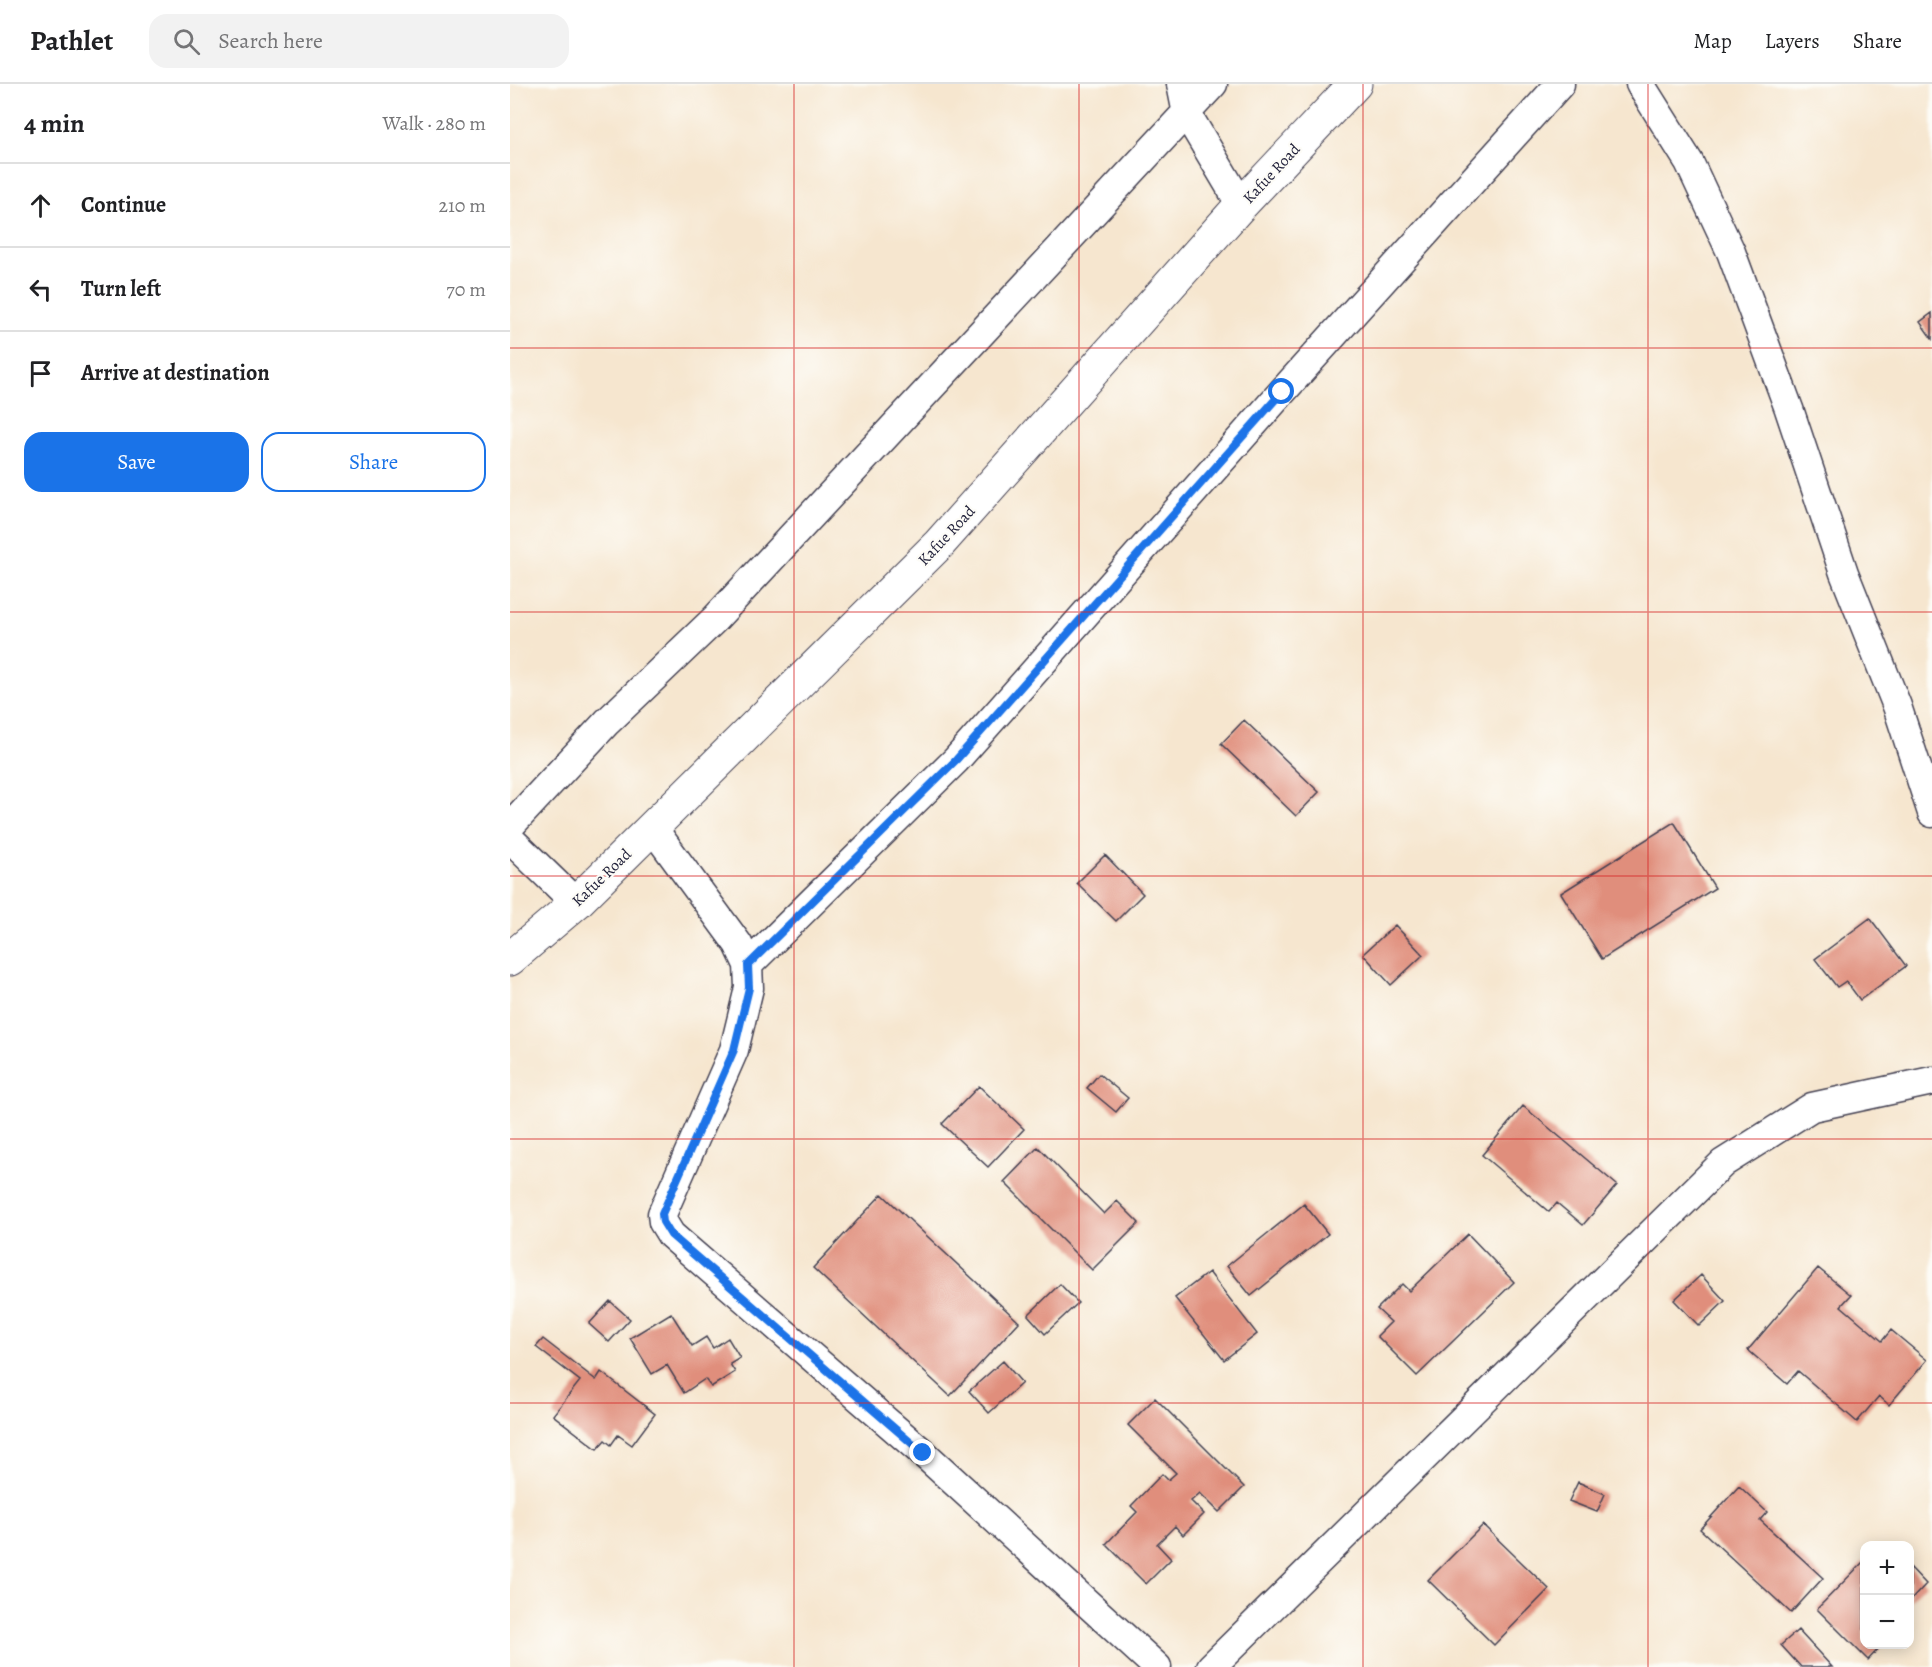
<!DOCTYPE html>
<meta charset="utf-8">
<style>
body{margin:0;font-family:Alegreya,serif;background:#f2f2f2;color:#202124}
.controls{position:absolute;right:18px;bottom:18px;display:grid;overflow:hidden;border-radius:12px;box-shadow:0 3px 15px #0003}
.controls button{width:54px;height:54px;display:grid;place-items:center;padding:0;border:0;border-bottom:2px solid #e0e0e0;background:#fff;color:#202124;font:30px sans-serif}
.stop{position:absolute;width:18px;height:18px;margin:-14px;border:4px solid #1a73e8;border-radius:50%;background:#fff}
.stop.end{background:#1a73e8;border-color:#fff;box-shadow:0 2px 6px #0008}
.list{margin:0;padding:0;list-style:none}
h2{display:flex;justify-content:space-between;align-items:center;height:78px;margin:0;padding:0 24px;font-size:26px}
h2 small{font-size:20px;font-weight:400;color:#757577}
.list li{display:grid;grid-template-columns:39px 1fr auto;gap:18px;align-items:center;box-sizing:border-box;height:84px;padding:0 24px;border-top:2px solid #e0e0e0}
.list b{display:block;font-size:22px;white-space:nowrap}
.list em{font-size:20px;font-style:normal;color:#757577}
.actions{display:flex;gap:12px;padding:18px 24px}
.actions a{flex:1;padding:14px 0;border:2px solid #1a73e8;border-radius:18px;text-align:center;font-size:21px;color:#1a73e8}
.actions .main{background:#1a73e8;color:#fff}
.icon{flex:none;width:33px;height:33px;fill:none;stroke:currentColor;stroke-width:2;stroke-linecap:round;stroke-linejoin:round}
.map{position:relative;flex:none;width:1422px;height:1583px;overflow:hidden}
header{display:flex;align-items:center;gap:36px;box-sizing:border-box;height:84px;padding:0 30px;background:#fff;border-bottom:2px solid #e0e0e0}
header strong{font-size:28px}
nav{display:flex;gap:33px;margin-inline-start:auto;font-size:21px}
.search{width:420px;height:54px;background:#f2f2f2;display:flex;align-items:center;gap:15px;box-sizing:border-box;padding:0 21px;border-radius:18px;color:#757577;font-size:22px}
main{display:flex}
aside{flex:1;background:#fff}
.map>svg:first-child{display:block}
</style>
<header>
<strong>Pathlet</strong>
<div class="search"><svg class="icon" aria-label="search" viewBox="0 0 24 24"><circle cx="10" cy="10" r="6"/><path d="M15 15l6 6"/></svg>Search here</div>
<nav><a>Map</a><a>Layers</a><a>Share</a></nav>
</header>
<main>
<aside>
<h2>4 min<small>Walk · 280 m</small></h2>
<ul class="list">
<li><svg class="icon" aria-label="ahead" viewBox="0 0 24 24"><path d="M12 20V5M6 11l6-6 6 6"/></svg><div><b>Continue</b></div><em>210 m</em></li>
<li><svg class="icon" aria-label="left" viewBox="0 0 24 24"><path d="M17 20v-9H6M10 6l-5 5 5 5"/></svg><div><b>Turn left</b></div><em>70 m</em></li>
<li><svg class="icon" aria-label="arrive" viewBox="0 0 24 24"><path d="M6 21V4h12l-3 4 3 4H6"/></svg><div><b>Arrive at destination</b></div></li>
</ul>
<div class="actions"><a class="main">Save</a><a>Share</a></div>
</aside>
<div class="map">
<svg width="1422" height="1583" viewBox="0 0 1422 1583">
<rect width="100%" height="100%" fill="#fdfcf7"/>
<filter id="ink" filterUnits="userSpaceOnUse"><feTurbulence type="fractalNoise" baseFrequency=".0167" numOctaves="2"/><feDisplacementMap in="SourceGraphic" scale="12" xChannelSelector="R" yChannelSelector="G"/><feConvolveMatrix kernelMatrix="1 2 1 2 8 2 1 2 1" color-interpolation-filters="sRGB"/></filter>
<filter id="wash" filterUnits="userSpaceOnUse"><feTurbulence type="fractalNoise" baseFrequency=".008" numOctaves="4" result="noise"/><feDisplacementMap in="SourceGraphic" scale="24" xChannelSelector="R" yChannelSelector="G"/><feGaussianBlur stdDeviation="1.35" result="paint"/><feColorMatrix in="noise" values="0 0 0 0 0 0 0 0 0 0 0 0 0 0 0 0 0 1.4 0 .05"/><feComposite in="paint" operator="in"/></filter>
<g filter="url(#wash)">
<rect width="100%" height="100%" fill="#f6e6cf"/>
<g id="blocks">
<!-- building -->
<path fill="#e08e7c" d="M1422,229V255L1410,238Z
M734,636L809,708L786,732L711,660Z
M1164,738L1205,804L1092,875L1051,809Z
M595,771L633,810L606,837L567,799Z
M1360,834L1396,882L1350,916L1336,897L1327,903L1305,875Z
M885,841L913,871L881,901L853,870Z
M589,990L618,1014L606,1028L577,1004Z
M469,1002L514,1045L478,1083L432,1040Z
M1013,1022L1107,1101L1073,1141L1047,1119L1039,1128L972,1071Z
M528,1063L594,1130L607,1117L629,1139L582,1186L494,1098Z
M372,1110L509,1238L440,1312L303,1184Z
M794,1120L818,1150L741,1212L717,1182Z
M958,1150L1004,1198L907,1292L867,1252L881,1238L867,1225L892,1200L899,1207Z
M1308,1184L1341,1211L1331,1222L1372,1257L1381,1246L1417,1276L1379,1321L1369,1312L1347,1338L1288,1287L1277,1300L1238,1266Z
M699,1188L747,1250L714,1276L665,1214Z
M1191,1191L1215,1217L1189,1242L1164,1216Z
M550,1200L568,1219L535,1250L518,1231Z
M100,1217L120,1235L99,1258L79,1240Z
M161,1229L182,1262L196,1253L203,1264L218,1254L230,1274L220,1280L225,1288L201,1303L195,1295L174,1309L157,1281L142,1290L120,1254Z
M33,1255L86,1296L91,1288L145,1330L122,1361L108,1351L101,1361L95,1356L87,1365L43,1331L70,1297L26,1263Z
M493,1277L512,1299L479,1329L459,1307Z
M645,1314L734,1403L709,1428L690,1409L681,1417L694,1430L673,1451L665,1442L647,1460L661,1475L636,1500L596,1460L627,1428L621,1422L652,1390L658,1396L666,1389L618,1341Z
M1068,1398L1095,1410L1087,1428L1059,1417Z
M1229,1402L1257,1428L1250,1436L1313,1494L1281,1529L1190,1445Z
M973,1441L1039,1505L984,1561L918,1496Z
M1354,1477V1560H1373L1358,1576L1307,1525Z
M1400,1483L1416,1500L1400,1517Z
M1288,1546L1322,1583H1291L1271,1561Z"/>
</g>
</g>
<g filter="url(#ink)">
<use href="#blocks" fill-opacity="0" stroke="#423f51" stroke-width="1.5"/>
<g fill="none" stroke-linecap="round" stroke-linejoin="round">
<!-- street casing -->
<g stroke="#423f51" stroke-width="31">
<path id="street" d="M671,0L677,30L731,121
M1130,0L1179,78L1221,168L1279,325L1334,489L1387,622L1422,729
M0,742L97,638L204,536L703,0
M142,743L228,860L238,881L239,904L224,966L152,1130L153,1138L161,1151L413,1369L647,1583
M0,755L66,819
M238,881L446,676L772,308L1050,0
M701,1583L1213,1079L1302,1023L1422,997"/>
</g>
<!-- highway casing -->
<g stroke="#423f51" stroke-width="35">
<path id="highway" d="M0,875L66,819L429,460L731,121L845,0"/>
</g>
<!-- street -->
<use href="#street" stroke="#fff" stroke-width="28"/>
<!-- highway -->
<use href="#highway" stroke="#fff" stroke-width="33"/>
</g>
</g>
<g fill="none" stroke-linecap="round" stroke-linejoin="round" filter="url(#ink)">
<!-- route -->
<path stroke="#1a73e8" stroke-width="8" d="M413,1369L161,1151L153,1138L152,1130L224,966L239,904L238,881L446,676L772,308"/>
</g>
<!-- grid -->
<path fill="none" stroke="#d62828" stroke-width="1.5" stroke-opacity="0.55" d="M284,0V1583M569,0V1583M853,0V1583M1138,0V1583M0,264H1422M0,528H1422M0,792H1422M0,1055H1422M0,1319H1422"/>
<g text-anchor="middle" stroke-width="4.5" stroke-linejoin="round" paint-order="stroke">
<!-- street labels -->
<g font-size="16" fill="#22223b" stroke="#fdfcf7">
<text transform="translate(761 89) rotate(-47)" y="6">Kafue Road</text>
<text transform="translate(436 451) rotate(-47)" y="6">Kafue Road</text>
<text transform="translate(91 793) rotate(-44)" y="6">Kafue Road</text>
</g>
</g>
</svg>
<div class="controls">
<button>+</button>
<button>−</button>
</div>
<div class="stop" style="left:772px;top:308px"></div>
<div class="stop end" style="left:413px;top:1369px"></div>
</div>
</main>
